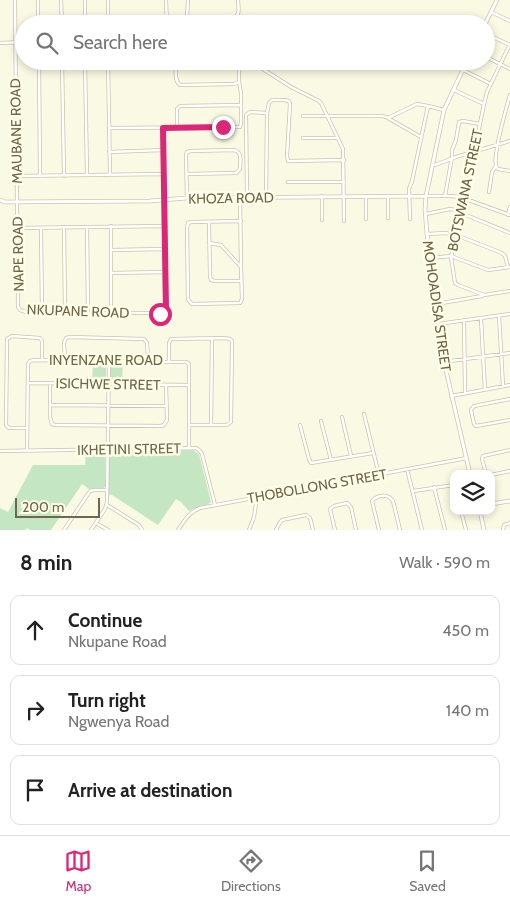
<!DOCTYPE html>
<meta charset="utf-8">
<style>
body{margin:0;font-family:Cabin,sans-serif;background:#f6f6f6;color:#222}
.controls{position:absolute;right:15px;bottom:15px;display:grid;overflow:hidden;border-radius:10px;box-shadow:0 2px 8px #0003}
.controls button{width:45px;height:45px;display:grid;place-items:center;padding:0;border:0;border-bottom:1px solid #e0e0e0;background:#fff;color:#222;font:25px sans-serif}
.scale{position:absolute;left:15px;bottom:12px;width:85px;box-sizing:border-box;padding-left:5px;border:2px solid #6f664b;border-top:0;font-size:14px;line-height:18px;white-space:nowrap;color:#6f664b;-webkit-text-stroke:4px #fdfde8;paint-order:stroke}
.stop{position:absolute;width:15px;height:15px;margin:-11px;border:4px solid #db2777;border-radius:50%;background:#fff}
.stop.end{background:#db2777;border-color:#fff;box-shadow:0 1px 5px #0008}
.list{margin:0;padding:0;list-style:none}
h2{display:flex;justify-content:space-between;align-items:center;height:65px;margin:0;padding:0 20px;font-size:21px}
h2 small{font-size:16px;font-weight:400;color:#767676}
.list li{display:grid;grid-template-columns:32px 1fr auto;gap:15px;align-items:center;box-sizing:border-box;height:70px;margin:0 10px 10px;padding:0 10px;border:1px solid #e0e0e0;border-radius:10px}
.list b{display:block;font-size:19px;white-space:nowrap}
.list p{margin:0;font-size:16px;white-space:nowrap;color:#767676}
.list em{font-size:16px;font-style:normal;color:#767676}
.icon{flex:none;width:28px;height:28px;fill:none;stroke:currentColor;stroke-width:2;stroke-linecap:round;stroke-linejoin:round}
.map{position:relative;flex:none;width:510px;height:530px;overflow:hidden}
.search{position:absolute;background:#fff;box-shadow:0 2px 8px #0003;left:15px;right:15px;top:15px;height:55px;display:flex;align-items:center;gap:12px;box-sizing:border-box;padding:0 18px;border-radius:28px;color:#767676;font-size:19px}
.sheet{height:305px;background:#fff}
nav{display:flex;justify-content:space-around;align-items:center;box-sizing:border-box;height:70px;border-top:1px solid #e0e0e0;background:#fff;font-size:14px;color:#767676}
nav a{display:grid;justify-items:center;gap:2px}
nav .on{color:#db2777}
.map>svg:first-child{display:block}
</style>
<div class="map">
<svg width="510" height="530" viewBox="0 0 510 530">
<rect width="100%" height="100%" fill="#faf9e3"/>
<!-- green -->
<path fill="#c4e6c3" d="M93,362L106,363V380L104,383H92Z
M112,362L123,363L122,383H109L110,363Z
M193,450L199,454L211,502C206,507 195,507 189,511L181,502L176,499L158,525L112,495L108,494L109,453L110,452Z
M86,452L105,453V487L103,488L89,489L82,484L51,530H30L27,528L26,530H0V508L8,512L33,465H85Z"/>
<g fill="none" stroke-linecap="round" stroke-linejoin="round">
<!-- street casing -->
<g stroke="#c9c4aa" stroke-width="4">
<path id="street" d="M15,0L18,307L20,310L26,312L149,313H162L165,312L163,128
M38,0V24
M61,0L62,24
M85,0V24
M108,0V24
M166,0L167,24
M491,12L510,21
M108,17H150L167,19L234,18C241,15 238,6 238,0
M187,18L188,0
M486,34L510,45
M0,43L24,42
M510,44L487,92L484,104L465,198L451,257L455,283L458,285L484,295L510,291
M486,57L510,69
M39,61L40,176
M62,61L64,176
M85,61L87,175
M108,61L110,175
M238,64L258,66L291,87L319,101L321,103L343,149L344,221
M463,70L491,84
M454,90L484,104
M303,116H382L386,117L421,137
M388,118L417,104L428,106L444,110
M177,127V109L180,106L241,105
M109,128L240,127L241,123V93L239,82V67L237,64L233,62C221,62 185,60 176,65C176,71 174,81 180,85L234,84L239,82
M303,138H338
M109,152L164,150
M435,165L456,157L510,141
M496,166L498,169L510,171
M187,174L236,173L240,169C240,162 243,152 234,150L191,151L187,152L186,155L187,198
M17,176L164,174
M288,182H344
M489,192L492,172L496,166C493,154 506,109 510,95
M322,196V220
M366,196V219
M388,196V218
M426,196H451L460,197L510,215
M445,196L452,157V150L456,140L459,122L463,121L480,124
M247,197L246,115L250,112L267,113
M266,197L267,113L269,103L272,100H284L289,101L290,104L287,156L288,161L344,160
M240,198L241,266
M461,213L510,233
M426,214L450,209L462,211
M508,215L510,207
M410,219L409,189L412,181L428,106
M209,222L210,276L211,280L215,281H241
M111,226V312
M64,227L65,312
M87,227L88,312
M18,228L164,226
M41,228L42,312
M427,234L445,233L456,235L502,253L505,256L508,267
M209,243L221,245L241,267L242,299L240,303L192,304L190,302L188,299L187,228L188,223L191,222L241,221
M111,250L165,249
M430,258L451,256L488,270L510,267
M111,273L165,272
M436,304L482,296
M499,316L503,386
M481,319L485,390
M464,320L465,393
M438,324L510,314
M65,360L64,343L66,338L70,337L144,339L147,343L148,360
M169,361V343L171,339L225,338L230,339L232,341L231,422L227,425H189
M443,362L510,353
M28,383L189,385
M50,384V417L52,424L55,425L161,426L164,425L167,420L166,385
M451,396L510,385
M510,399L474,406L471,410L474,424L476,426L510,420
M51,405L166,406
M364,414L379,475
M342,417L351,456
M321,421L331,460
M211,425L212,339
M300,425L309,459L311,463L373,453
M27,428H9L6,425L7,339L12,336L40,338L42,341V359
M0,451L196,448L199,450L202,454L215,505
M27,451L28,364L30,361L34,360L186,362L189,364V448
M407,469L422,530
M486,474L482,459L483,456L510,450
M491,475L510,471
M434,487L445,530
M413,491L454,485
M107,505L139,525L142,530
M461,511L466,530
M96,523L108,530
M64,530L90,491L94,490H107
M91,530L105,509L107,502L109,361
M178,530C184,521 189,512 200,508L467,458
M249,530L254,517L257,497
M276,530L279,524L282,520L306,515L310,518L313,530
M335,530L330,509L334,506L347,503L351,507L356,530
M379,530L372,501C377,495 388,493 393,501L400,530
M503,530L504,525L510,523"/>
</g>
<!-- secondary casing -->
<g stroke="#cdc6a9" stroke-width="4.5">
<path id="secondary" d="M485,24L497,0
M467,61L444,110L426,196L425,209L427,234L441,349L470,474
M0,200L5,202L150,201L187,198L426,196
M491,504L510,501
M480,511L484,530"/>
</g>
<!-- street -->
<use href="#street" stroke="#fff" stroke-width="2.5"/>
<!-- secondary -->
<use href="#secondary" stroke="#fff" stroke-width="3"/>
</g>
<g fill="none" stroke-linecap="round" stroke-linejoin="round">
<!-- route -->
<path stroke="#db2777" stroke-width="6" d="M160,314L164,313L166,309L163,128L223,127"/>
</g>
<g text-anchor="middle" stroke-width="5" stroke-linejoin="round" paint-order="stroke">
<!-- street labels -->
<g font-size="14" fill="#6f664b" stroke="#fdfde8">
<text transform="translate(16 131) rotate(-91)" y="5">MAUBANE ROAD</text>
<text transform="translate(465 190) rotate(-78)" y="5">BOTSWANA STREET</text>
<text transform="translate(231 198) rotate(-1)" y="5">KHOZA ROAD</text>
<text transform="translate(18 254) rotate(-91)" y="5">NAPE ROAD</text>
<text transform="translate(437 306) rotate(82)" y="5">MOHOADISA STREET</text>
<text transform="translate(78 311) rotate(2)" y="5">NKUPANE ROAD</text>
<text x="106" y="365">INYENZANE ROAD</text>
<text transform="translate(108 384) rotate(1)" y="5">ISICHWE STREET</text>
<text transform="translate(129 449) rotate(-1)" y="5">IKHETINI STREET</text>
<text transform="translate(317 486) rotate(-10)" y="5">THOBOLLONG STREET</text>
</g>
</g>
</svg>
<div class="controls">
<button><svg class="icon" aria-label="layers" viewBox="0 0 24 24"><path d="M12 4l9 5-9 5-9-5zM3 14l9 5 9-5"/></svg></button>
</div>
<div class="scale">200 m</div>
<div class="stop" style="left:160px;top:314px"></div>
<div class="stop end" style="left:223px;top:127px"></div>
<div class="search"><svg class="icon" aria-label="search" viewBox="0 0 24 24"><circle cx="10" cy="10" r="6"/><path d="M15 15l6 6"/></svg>Search here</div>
</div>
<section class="sheet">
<h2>8 min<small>Walk · 590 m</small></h2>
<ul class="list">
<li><svg class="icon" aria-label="ahead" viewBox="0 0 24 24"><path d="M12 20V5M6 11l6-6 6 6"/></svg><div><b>Continue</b><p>Nkupane Road</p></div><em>450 m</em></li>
<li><svg class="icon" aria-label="right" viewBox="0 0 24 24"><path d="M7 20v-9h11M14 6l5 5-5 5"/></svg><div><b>Turn right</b><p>Ngwenya Road</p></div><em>140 m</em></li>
<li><svg class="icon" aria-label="arrive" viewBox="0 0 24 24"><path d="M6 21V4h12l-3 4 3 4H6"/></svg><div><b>Arrive at destination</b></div></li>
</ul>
</section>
<nav>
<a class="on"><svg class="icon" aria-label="map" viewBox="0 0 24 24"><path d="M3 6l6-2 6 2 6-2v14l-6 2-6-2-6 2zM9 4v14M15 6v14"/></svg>Map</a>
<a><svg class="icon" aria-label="directions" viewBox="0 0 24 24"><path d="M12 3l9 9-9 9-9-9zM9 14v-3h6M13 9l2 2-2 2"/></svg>Directions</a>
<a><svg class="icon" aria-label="saved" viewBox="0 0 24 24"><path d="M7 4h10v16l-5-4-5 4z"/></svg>Saved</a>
</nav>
